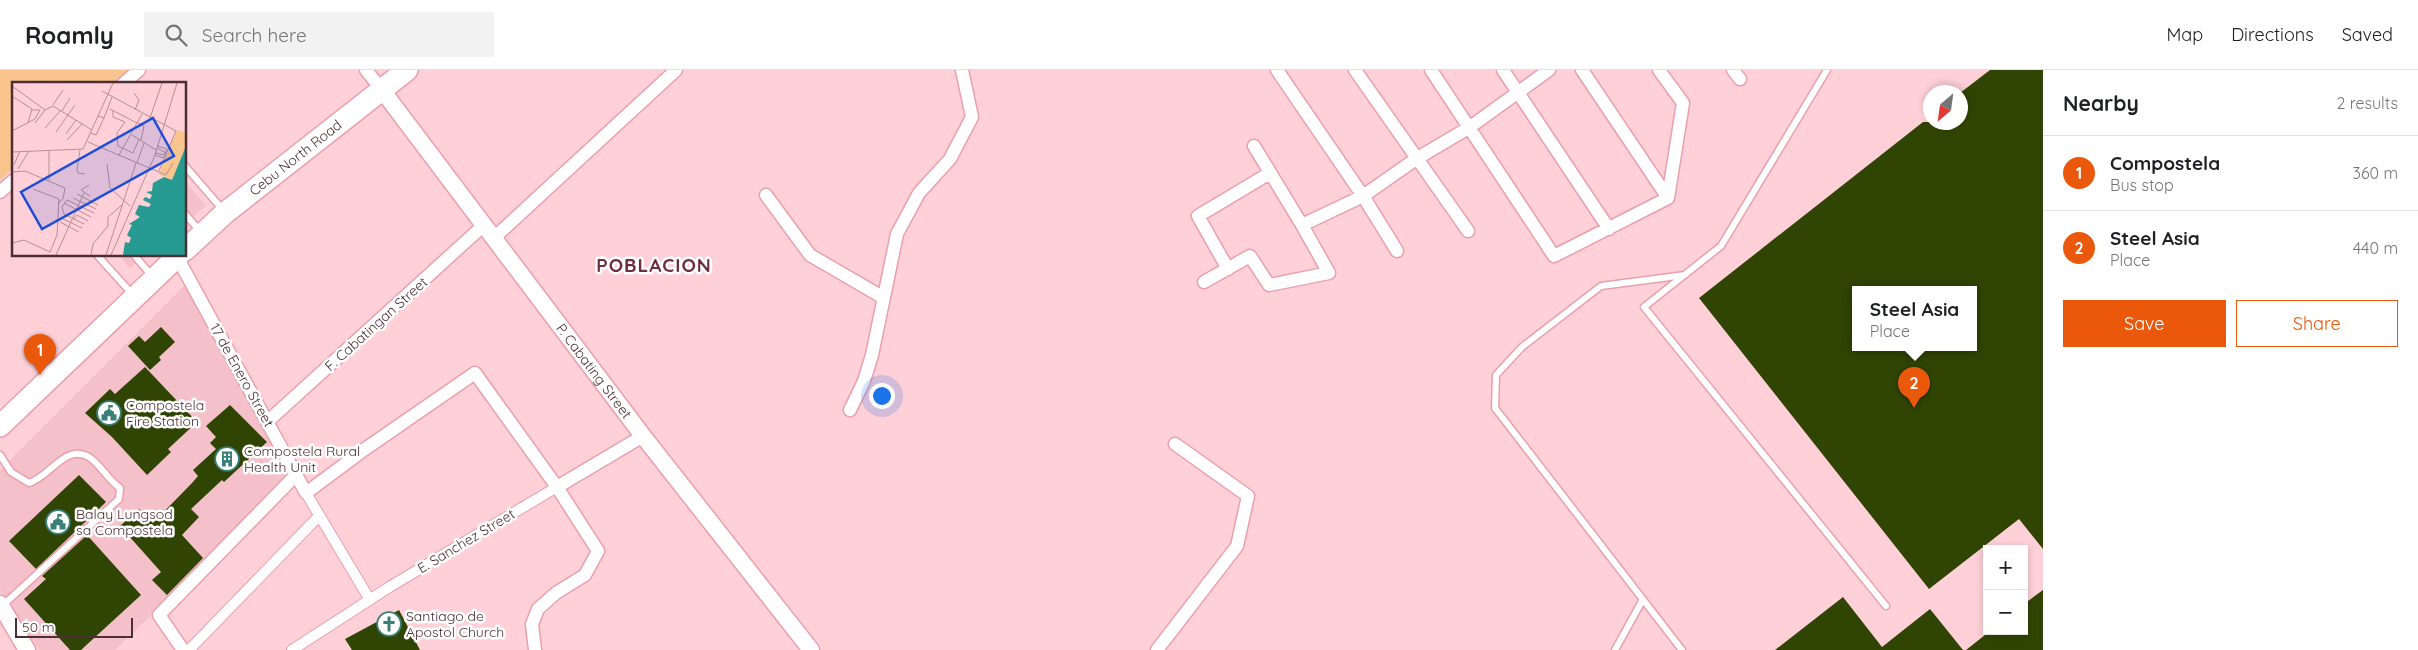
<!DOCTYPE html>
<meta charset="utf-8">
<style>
body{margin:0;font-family:Quicksand,sans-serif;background:#f2f2f2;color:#202124}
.controls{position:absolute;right:15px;bottom:15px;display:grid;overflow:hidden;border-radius:0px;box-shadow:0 2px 8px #0003}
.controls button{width:45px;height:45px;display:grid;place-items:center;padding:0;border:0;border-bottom:1px solid #e0e0e0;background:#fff;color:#202124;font:25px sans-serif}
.compass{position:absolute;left:1923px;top:15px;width:45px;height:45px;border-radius:50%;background:#fff;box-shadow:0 2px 8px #0003;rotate:209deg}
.scale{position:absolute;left:15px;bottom:12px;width:118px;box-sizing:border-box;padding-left:5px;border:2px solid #4c2e34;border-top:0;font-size:14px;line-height:18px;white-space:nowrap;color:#4c2e34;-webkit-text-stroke:4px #fff;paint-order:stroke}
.you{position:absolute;left:881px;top:325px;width:18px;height:18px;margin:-12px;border:4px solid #fff;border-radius:50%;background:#1a73e8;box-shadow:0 0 0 8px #1a73e833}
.badge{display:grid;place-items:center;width:32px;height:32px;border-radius:50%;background:#ea580c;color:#fff;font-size:16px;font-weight:700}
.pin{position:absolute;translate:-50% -41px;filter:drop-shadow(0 1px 2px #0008)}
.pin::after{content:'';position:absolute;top:26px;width:18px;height:15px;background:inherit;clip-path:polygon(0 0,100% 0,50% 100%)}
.popup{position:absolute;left:1852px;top:216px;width:125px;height:65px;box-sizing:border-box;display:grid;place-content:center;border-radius:0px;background:#fff;filter:drop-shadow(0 1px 4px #0005);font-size:16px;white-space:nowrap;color:#757577}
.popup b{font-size:19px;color:#202124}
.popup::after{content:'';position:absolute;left:50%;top:100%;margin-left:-10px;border:10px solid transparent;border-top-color:#fff}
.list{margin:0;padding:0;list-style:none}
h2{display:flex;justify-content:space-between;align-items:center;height:65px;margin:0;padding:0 20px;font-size:21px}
h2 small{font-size:16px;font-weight:400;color:#757577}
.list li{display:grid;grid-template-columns:32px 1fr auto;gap:15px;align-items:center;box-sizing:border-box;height:75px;padding:0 20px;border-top:1px solid #e0e0e0}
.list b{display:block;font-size:19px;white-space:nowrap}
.list p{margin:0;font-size:16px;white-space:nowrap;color:#757577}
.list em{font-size:16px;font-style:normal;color:#757577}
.actions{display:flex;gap:10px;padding:15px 20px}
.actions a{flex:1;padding:11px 0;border:1px solid #ea580c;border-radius:0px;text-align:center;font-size:18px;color:#ea580c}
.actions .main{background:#ea580c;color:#fff}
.icon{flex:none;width:28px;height:28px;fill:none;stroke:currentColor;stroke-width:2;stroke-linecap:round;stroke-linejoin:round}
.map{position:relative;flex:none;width:2043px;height:580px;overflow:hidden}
header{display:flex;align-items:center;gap:30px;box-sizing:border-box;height:70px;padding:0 25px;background:#fff;border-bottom:1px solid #e0e0e0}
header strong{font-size:24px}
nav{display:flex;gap:28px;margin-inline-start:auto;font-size:18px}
.search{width:350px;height:45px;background:#f2f2f2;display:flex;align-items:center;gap:12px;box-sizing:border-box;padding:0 18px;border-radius:0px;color:#757577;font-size:19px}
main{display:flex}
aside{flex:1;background:#fff}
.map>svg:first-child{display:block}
</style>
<header>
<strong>Roamly</strong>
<div class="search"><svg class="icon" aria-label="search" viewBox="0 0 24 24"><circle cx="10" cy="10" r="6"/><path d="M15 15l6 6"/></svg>Search here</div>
<nav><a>Map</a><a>Directions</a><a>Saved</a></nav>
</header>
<main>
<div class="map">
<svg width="2043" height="580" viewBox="0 0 2043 580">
<rect width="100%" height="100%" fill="#ffd0d8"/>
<!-- built -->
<path fill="#f4c0c9" d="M185,111L206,136L185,153Z
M119,185H146L130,198Z
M185,215L290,402L207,491L115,580H39L0,520V400Z"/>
<!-- green -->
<path fill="#f9c48d" d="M0,0H129L112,14H14V98L0,110Z"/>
<!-- building -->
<path fill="#304503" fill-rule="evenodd" d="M1990,0H2043V479L2019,449L1929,519L1699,228L1923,52H1960V23ZM1855,219H1973V277H1855Z
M161,257L175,272L159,287L161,290L150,300L128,276L139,266L145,272Z
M145,297L197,352L168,379L171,382L147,405L112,367L85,343L110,319L115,324Z
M230,335L267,372L224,412L222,410L191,439L199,447L182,465L203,488L167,525L152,510L161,502L120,456L139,439L153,453L192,413L198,406L193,400L216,379L210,373L216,367L206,356Z
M79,405L106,432L36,499L9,471Z
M87,465L141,525L81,580H70L24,529L46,509L42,506Z
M2043,520V580H1966L1990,561H2024V534Z
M1843,527L1882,577L1930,539L1963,580H1775Z
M399,540L420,580H352L345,569Z"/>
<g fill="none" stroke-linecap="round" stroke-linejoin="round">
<!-- service casing -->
<g stroke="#ea9fad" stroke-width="9">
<path id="service" d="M1827,0L1721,176L1644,237L1886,536
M185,96L223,140
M185,144L200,161
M97,185L133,225
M134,185L153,207
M0,385L11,402L29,413C50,407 65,373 89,387C101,395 108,410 120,418L119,429L2,536
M1615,580L1642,531
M1682,580L1495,338L1496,305L1522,277L1601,216L1685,205"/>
</g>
<!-- pedestrian casing -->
<g stroke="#ea9fad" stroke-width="12">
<path id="pedestrian" d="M306,423L370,530
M189,580L319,446
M292,580L391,516L557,417"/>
</g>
<!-- minor casing -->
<g stroke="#ea9fad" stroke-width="15">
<path id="minor" d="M366,0L382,20
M1277,0L1363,126L1397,181
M1355,0L1468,161
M1431,0L1554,186L1668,128L1683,33L1659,0
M1503,0L1609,159
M1582,0L1668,128
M1733,0L1740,9
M123,14L139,0
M0,122L14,110
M766,125L810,185L884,228
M1302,155L1363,126L1416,89L1470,57L1549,0
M495,167L676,0
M177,187L306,423L365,379L475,303L557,417L598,481L585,505L556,523L538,539L532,554L535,580
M1228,199L1198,146L1270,103
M1204,212L1250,186L1269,215L1329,203L1302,155L1254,76
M850,340L864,311L872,285L897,164L919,123L950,89L972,47L962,0
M267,352L484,155
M557,417L643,366
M183,580L159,545L297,404
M1157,580L1237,476L1248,426L1175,374"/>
</g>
<!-- tertiary casing -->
<g stroke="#ea9fad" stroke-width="19">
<g id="tertiary">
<path id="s1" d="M382,20L643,366L811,580"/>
<path d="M0,534L27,580"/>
</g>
</g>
<!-- trunk casing -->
<g stroke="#ea9fad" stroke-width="24">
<g id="trunk">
<path id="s2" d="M185,180L225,143L407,0"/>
<path d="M0,356L179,185"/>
</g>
</g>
<!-- service -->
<use href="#service" stroke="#fff" stroke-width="6"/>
<!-- pedestrian -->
<use href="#pedestrian" stroke="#fff" stroke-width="10"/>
<!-- minor -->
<use href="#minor" stroke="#fff" stroke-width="12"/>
<!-- tertiary -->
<use href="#tertiary" stroke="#fff" stroke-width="16"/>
<!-- trunk -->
<use href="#trunk" stroke="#fff" stroke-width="21"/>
</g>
<!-- icons -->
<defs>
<g id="civic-ring" transform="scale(1.25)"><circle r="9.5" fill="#fff" stroke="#398079" stroke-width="1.5"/><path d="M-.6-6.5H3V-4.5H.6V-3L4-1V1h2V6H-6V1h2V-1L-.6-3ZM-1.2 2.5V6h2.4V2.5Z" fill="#398079"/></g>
<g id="building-ring" transform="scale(1.25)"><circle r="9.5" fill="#fff" stroke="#398079" stroke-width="1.5"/><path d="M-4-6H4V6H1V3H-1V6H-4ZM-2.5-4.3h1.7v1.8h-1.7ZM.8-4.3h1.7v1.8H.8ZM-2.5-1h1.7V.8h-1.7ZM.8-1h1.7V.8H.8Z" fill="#398079"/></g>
<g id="church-ring" transform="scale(1.25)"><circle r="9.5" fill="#fff" stroke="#398079" stroke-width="1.5"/><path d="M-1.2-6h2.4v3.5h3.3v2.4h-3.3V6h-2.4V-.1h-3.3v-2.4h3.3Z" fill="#398079"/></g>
</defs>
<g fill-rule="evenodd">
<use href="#civic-ring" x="109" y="343"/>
<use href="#building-ring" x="227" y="389"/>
<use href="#civic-ring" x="58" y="452"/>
<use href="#church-ring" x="389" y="554"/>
</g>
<g text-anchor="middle" stroke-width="5" stroke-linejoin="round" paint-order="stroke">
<!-- street labels -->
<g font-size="14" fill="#4c2e34" stroke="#fff">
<text dy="5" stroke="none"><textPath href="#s2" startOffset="144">Cebu North Road</textPath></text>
<text transform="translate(376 254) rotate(-42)" y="5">F. Cabatingan Street</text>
<text dy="5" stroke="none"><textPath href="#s1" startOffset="352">P. Cabating Street</textPath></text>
<text transform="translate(242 305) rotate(61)" y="5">17 de Enero Street</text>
<text transform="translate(466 471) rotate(-31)" y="5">E. Sanchez Street</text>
</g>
<!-- poi labels -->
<g font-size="14" fill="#4c2e34" stroke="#fff" text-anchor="start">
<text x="126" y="340">Compostela<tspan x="126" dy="16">Fire Station</tspan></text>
<text x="244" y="386">Compostela Rural<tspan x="244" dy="16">Health Unit</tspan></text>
<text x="76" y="449">Balay Lungsod<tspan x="76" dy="16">sa Compostela</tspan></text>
<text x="406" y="551">Santiago de<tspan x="406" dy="16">Apostol Church</tspan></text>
</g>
<!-- district labels -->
<g font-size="19" font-weight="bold" letter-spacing="1" fill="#6c2e3d" stroke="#fff">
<text x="654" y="202">POBLACION</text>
</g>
</g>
<!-- overview -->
<g transform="translate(12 12)">
<rect width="174" height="174" fill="#ffd0d8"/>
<path d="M165,48L174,51V64L160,98L147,92Z" fill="#f9c48d"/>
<path d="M174,64V173H111L113,160L117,161L119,156L115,153L120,143L117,142L128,135L123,132L127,123L137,125L139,122L131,118L133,115L138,117L140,113L134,110L140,109L141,101L152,95L160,98Z" fill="#279b92"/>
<path fill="none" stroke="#b78f96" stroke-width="1" d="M0,4L33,28L41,24L80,48M90,9L164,49L147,89M122,11L127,18L123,28M0,14L20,27L16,41M41,23L51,8M98,27L125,41M101,28V35L113,40L105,51L106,64L121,71L127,57M50,29L58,16M86,34L92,36L100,15M138,36L150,1M23,41L33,28M126,41L132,44L129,58M33,46L49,28M0,49L23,37L28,28H20M44,50L63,23M79,51L84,53L92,36M54,52L64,38M120,53L144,68M55,58L70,42M76,60L154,93L161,81M68,68L65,87L66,91L73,92M37,69V98M0,70L71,67L101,1M144,71L151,73L153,70L145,66M107,73L130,32M143,73L152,76L155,67L145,64M125,81L132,61M95,82L98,106L118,124M2,83L8,69M6,87L17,69M0,90L13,89L53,106L51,117L46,121M77,103L69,108L78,114M65,112L86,123M61,116L84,127M52,121L79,135M49,136L70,146M62,137L65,133L76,139M48,140L67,150M72,142L52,132L50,125L55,118L82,131M0,161L12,158L38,170L45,153L47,117L21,107M44,173L72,111M79,173L81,162L96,144V135L110,123M94,173L124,81M99,173L143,73L165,1"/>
<path fill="#1d4ed8" fill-opacity="0.15" stroke="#1d4ed8" stroke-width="2.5" d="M141,36L162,74L30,147L9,110Z"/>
<rect width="174" height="174" fill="none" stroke="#4c2e34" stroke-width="2.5"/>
</g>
</svg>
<div class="controls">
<button>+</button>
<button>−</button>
</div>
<svg class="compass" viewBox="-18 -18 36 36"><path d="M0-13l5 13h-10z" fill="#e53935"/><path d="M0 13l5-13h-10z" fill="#757577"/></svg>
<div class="scale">50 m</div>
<div class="you"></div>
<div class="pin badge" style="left:40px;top:305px">1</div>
<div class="pin badge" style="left:1914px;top:338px">2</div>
<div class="popup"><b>Steel Asia</b>Place</div>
</div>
<aside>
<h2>Nearby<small>2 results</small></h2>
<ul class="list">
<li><span class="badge">1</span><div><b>Compostela</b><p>Bus stop</p></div><em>360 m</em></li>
<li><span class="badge">2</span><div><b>Steel Asia</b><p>Place</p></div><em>440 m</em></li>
</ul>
<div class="actions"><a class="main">Save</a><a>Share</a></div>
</aside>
</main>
